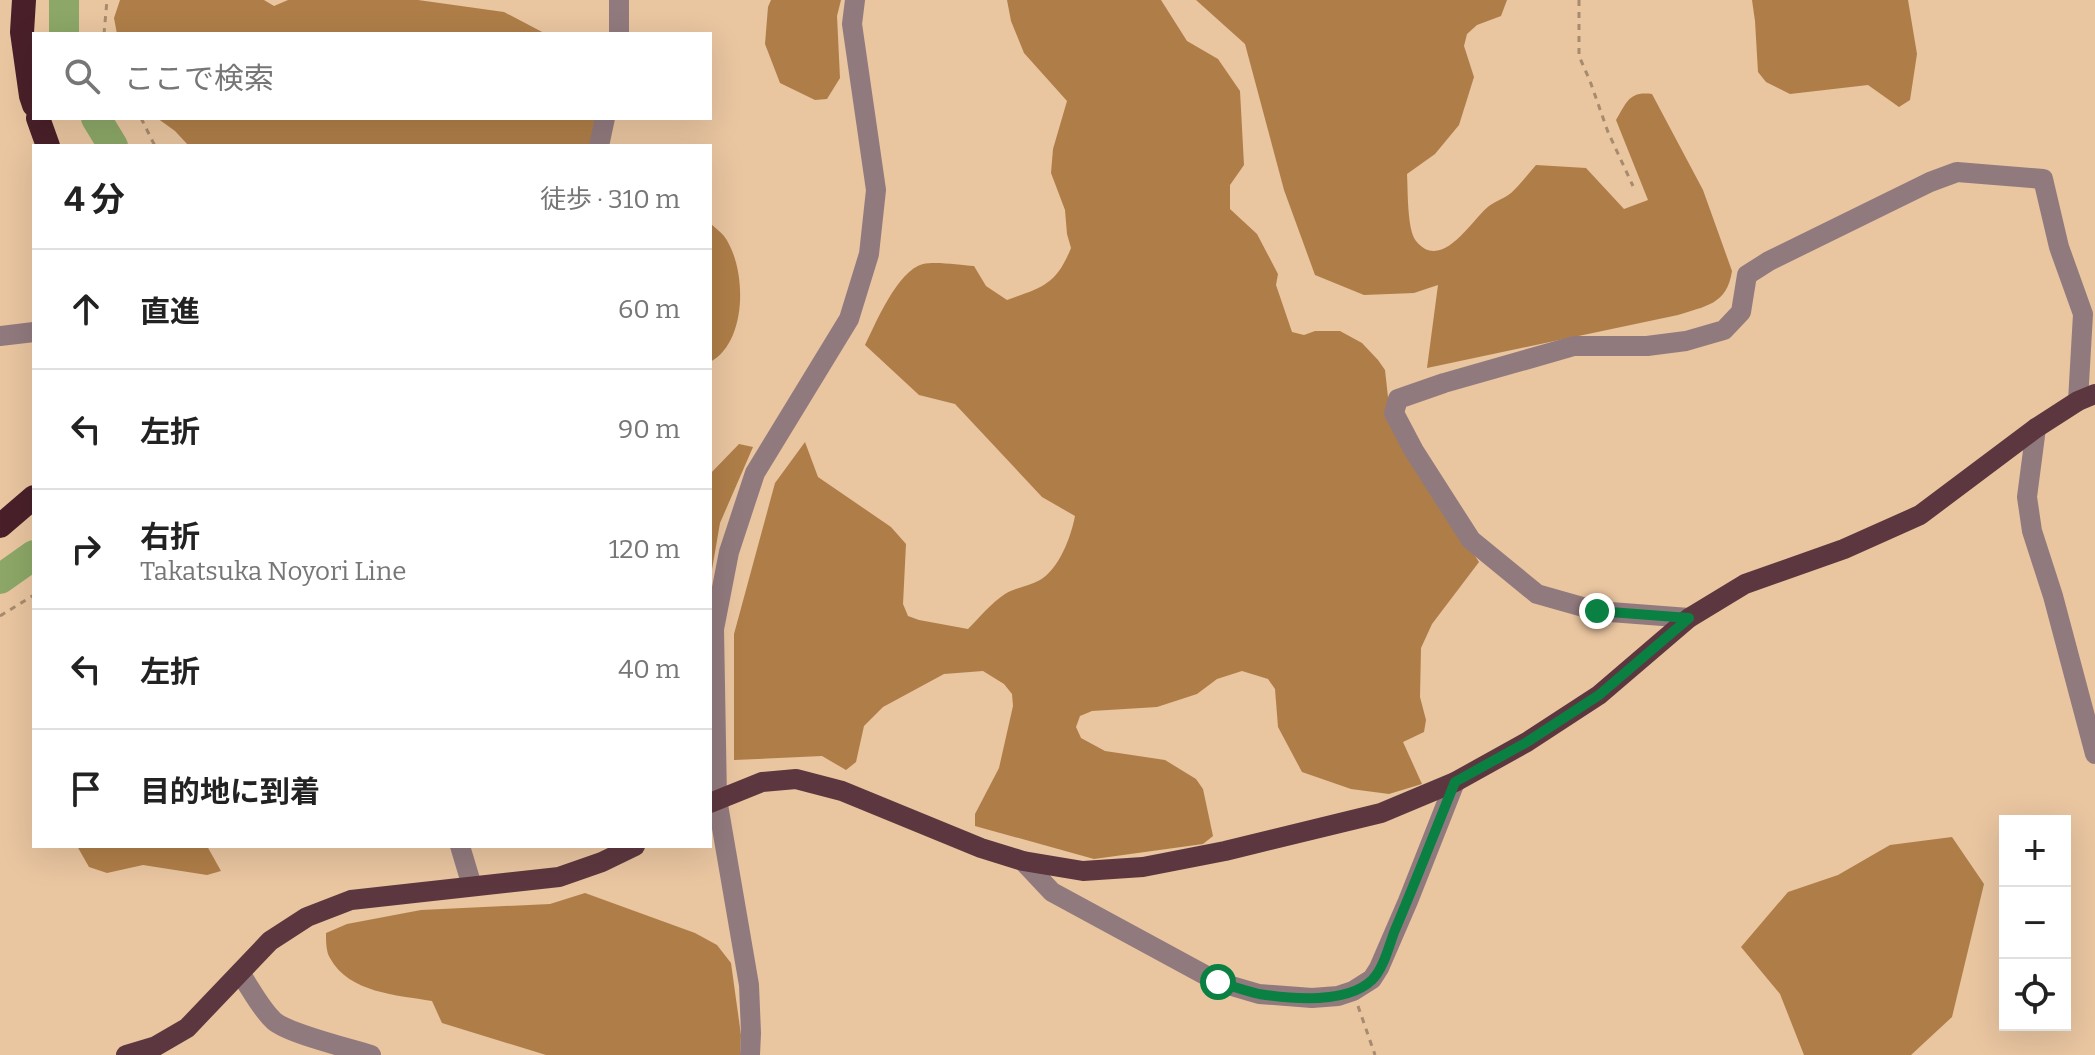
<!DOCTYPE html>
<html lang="ja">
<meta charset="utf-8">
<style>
body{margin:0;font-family:Bitter,"Noto Sans JP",serif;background:#f6f6f6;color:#222}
.controls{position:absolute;right:24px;bottom:24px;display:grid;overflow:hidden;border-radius:0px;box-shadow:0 8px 32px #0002}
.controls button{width:72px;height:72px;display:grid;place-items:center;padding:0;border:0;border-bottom:2px solid #e0e0e0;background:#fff;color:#222;font:40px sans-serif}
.stop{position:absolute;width:24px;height:24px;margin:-18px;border:6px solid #0b8043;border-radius:50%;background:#fff}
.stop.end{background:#0b8043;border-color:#fff;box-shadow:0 2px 8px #0008}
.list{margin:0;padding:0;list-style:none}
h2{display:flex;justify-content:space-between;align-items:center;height:104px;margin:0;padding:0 32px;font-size:34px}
h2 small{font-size:26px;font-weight:400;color:#767676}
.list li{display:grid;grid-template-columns:52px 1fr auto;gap:24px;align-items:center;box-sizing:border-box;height:120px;padding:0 32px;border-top:2px solid #e0e0e0}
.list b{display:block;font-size:30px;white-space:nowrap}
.list p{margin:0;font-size:26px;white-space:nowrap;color:#767676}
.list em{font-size:26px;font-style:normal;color:#767676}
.icon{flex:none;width:44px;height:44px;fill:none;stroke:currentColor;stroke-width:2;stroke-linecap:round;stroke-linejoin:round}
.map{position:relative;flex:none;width:2095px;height:1055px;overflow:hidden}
.search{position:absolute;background:#fff;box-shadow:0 8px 32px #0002;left:32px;top:32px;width:680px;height:88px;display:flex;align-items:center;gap:20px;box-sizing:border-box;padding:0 28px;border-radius:0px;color:#767676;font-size:30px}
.panel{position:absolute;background:#fff;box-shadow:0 8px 32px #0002;left:32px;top:144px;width:680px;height:704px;border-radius:0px}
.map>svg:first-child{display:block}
</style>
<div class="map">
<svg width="2095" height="1055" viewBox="0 0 2095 1055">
<rect width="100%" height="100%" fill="#e9c5a0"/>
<!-- forest -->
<path fill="#af7e48" d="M120,0H264L274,6L288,0H418L504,12L546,34H117L114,18Z
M771,0H841L837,16L840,78L827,99L815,100L780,83L765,44L768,7Z
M1007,0H1161L1187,41L1218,59L1240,91L1244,165L1230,185V209L1257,234L1278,274L1276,285L1292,332L1304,335L1315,331H1340L1362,343L1378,360L1385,370L1389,406L1414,463L1479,562L1432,624L1421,648L1420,697L1426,720L1424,732L1403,742L1422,784L1389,794L1351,789L1302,772L1278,727L1275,689L1268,679L1242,671L1217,679L1197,694L1157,707L1092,711L1080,716L1076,727L1081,738L1105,751L1165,760L1196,779L1203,789L1213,836L1203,844L1094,859L975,826V814L999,768L1013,706L1012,694L1004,684L983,671L944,674L883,707L864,726L856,762L846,770L822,756L734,760V634L775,483L805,442L818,477L891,527L906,544L903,604L908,616L919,620L968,629C979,618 991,603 1005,594C1015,588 1029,586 1040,580C1059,569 1071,537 1075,516L1042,497L955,404L919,395L865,345C876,323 897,271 923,264C936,261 960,265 974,266L986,286L1007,300C1043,287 1056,285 1071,248L1067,234L1065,210L1051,173L1053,149L1067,101L1024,53L1011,21Z
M1196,0H1507L1501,16L1477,25L1467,34L1464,46L1474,77L1459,125L1435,154L1407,174C1408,190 1407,230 1416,241C1442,273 1472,219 1489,206C1496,201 1505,198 1511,193C1520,185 1528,174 1536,165L1586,168L1624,209L1648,200L1616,120C1627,102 1629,91 1652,94L1703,190L1732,271C1727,305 1705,306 1678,315L1427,368L1438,285L1414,293L1364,295L1315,275L1284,190L1245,44Z
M1752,0H1908L1917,54L1910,100L1899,107L1868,85L1790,94L1766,82L1758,72L1755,21Z
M157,118H610L602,146H189L175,131Z
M710,223C714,227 720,231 724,236C747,267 748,342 710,362Z
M739,444L753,447L720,523L710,581V474Z
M1952,837L1984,884L1952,1017L1911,1055H1804L1780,994L1741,947L1788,892L1838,875L1890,845Z
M77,846H207L221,871L207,875L143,865L107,873L89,867Z
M585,893L695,933L717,945L731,963L741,1035L740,1055H546L442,1023L432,1001C397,995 349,993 330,958C326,952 326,941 326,933L347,924L421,910L550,904Z"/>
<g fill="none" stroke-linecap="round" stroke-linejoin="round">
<!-- river -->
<path stroke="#8ca767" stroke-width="30" d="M64,0V34
M96,118L113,146
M0,579L34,555"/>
<!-- path -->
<path stroke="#a78b6e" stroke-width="3" stroke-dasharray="6 6" stroke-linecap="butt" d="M1579,0V56L1590,81L1608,132L1633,186
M104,34L107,0
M141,118L155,146
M0,616L34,595
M1358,1006L1375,1055"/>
<!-- minor -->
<path stroke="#917a7e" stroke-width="20" d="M619,0V34
M599,146L605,118
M0,336L34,332
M2036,428L2027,497L2032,531L2053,596L2095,754
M1689,618L1597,611L1537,594L1471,540L1414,451L1394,413L1398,399L1444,383L1574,346H1647L1686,341L1724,330L1741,312L1747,275L1769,261L1930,182L1957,172L2043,179L2059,247L2083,314L2078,401
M460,846L472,886
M1023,861L1052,892L1218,982L1259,994L1312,998L1338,996L1353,991L1372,979L1379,968L1408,901L1455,782
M240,973C251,989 260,1008 274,1021C289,1034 349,1048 371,1055
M750,1055L751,1033L749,985L717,799L714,629L729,552L755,473L849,319L869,254L876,190L852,24L855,0"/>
<!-- major -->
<path stroke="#5d373f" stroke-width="20" d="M710,803L762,782L796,779L842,791L981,848L1023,861L1083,871L1143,867L1225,851L1381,813L1455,782L1527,742L1599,695L1689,618L1745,584L1844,549L1920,515L2036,428L2078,401L2095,394
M126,1055L156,1046L187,1028L270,941L307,917L351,900L559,877L602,862L635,846"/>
<!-- highway -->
<path stroke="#492029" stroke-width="24" d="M24,0L22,32L31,96L34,105
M38,118L48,146
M0,526L34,497"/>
</g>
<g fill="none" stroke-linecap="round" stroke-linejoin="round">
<!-- route -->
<path stroke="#0b8043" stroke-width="10" d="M1218,982C1232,986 1246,991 1259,994C1291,999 1347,1004 1372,980C1384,968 1389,945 1395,930C1416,881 1435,831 1455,782L1527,742L1599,695L1689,618L1597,611"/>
</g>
</svg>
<div class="controls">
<button>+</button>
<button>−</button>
<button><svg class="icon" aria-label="locate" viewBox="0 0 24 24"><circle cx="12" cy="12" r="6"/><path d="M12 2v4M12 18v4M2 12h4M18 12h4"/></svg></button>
</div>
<div class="stop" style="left:1218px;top:982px"></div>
<div class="stop end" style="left:1597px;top:611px"></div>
<div class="search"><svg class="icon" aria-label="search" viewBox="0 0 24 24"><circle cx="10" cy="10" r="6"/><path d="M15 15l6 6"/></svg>ここで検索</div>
<section class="panel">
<h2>4 分<small>徒歩 · 310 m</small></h2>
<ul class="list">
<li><svg class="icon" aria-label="ahead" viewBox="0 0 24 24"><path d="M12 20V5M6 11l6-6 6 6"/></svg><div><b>直進</b></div><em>60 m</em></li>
<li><svg class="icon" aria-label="left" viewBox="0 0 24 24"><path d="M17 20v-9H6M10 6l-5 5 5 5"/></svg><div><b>左折</b></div><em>90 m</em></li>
<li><svg class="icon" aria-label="right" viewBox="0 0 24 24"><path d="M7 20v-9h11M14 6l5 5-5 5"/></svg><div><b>右折</b><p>Takatsuka Noyori Line</p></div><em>120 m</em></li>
<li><svg class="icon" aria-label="left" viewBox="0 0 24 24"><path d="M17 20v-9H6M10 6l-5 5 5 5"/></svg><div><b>左折</b></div><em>40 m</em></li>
<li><svg class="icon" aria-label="arrive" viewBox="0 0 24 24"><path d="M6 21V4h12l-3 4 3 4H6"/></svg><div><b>目的地に到着</b></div></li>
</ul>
</section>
</div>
